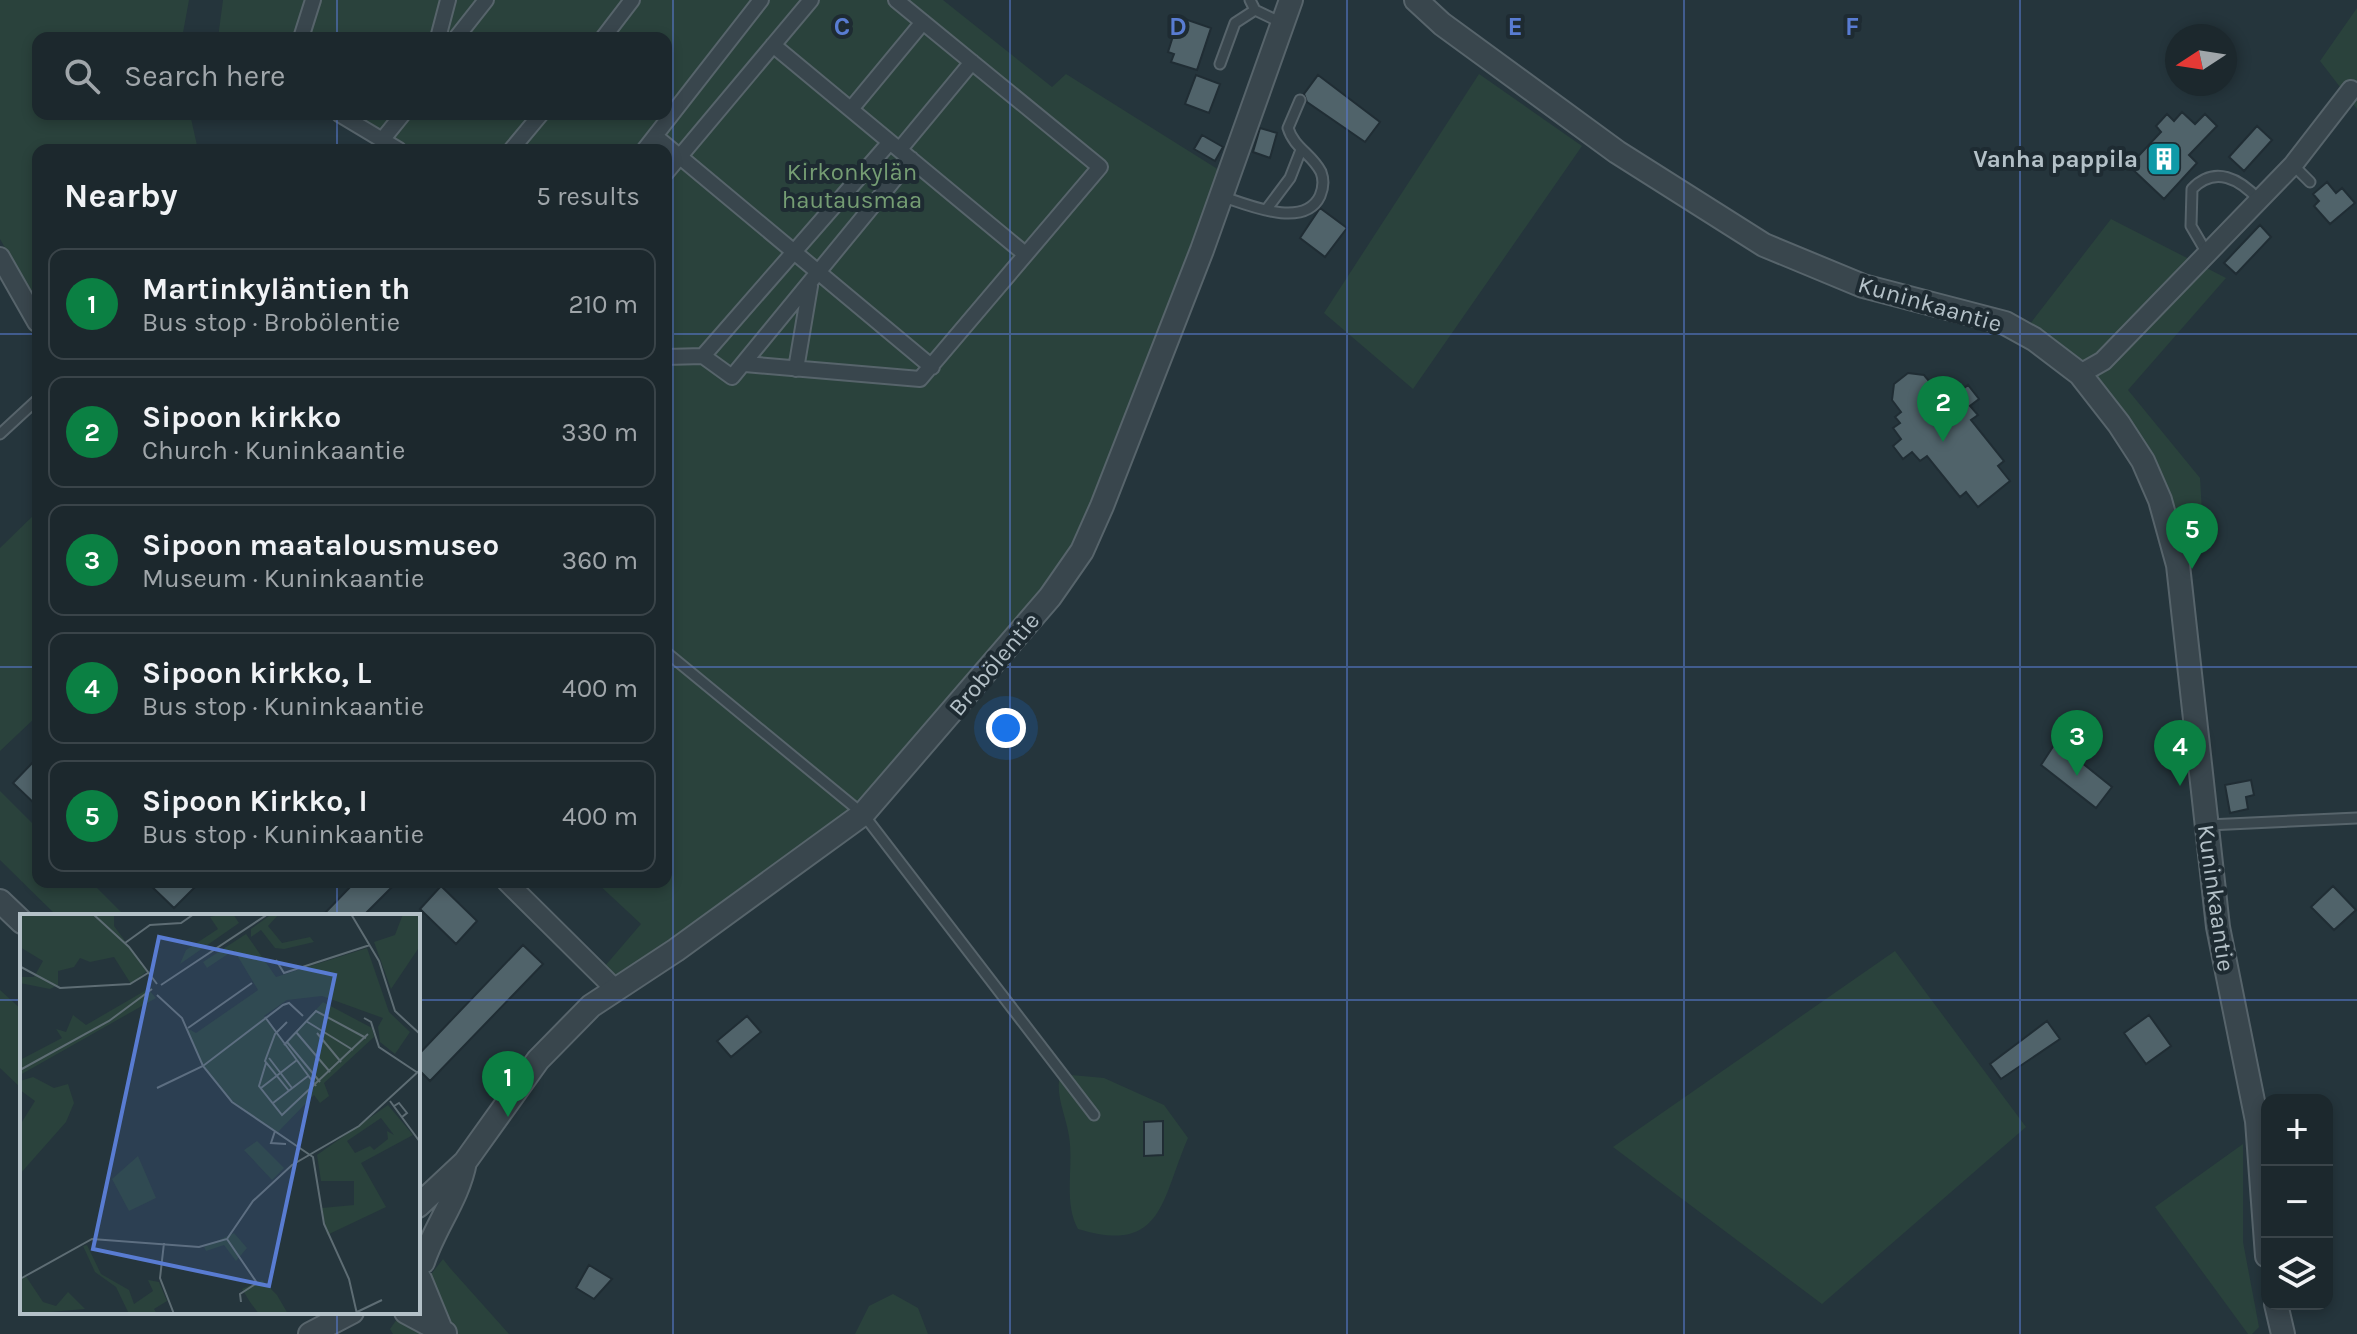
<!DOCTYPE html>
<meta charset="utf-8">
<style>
body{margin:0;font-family:Karla,sans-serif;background:#253035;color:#f1f3f6}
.controls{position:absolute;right:24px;bottom:24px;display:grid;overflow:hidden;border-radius:16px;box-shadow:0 4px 12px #0003}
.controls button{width:72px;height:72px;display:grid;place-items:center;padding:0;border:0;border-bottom:2px solid #3a4449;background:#1c282d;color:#f1f3f6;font:40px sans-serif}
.compass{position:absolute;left:2165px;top:24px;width:72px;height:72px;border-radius:50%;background:#1c282d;box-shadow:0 4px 12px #0003;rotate:258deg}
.you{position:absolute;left:1006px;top:728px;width:28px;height:28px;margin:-20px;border:6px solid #fff;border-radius:50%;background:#1a73e8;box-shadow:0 0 0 12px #1a73e833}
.badge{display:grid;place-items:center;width:52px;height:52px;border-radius:50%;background:#0b8043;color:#fff;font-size:26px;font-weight:700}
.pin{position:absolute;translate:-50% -66px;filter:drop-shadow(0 2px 4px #0008)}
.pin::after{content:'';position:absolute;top:42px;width:28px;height:24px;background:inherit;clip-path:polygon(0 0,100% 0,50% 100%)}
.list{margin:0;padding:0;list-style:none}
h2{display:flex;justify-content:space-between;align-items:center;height:104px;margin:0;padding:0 32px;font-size:34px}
h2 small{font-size:26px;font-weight:400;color:#a0a6aa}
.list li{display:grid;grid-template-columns:52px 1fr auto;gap:24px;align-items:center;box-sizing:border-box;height:112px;margin:0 16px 16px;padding:0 16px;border:2px solid #3a4449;border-radius:16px}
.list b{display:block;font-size:30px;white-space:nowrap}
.list p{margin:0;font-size:26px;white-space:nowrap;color:#a0a6aa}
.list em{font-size:26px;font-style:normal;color:#a0a6aa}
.icon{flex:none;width:44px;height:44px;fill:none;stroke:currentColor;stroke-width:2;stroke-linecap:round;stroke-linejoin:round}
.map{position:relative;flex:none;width:2357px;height:1334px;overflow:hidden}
.search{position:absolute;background:#1c282d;box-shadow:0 4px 12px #0003;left:32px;top:32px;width:640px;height:88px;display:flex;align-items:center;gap:20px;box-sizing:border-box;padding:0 28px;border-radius:16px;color:#a0a6aa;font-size:30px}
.panel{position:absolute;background:#1c282d;box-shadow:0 4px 12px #0003;left:32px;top:144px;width:640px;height:744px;border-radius:16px}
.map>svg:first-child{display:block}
</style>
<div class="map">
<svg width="2357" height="1334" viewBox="0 0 2357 1334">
<rect width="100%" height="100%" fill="#25353c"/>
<!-- green -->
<path fill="#2a423c" d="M0,0H189L182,38H38V114H190L198,150H38V305L0,239Z
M223,0H943L1052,87L1066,74L1227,175L1082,551L863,814L614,988L599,973L641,924L596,882H666V150H387L325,114H666V38H218Z
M2357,8V109L2320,61Z
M1479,74L1582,146L1413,389L1324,313Z
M2111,219L2226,278L2128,390L2200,478L2202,512L2170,531L2119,424L2023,333Z
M38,511V715L0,751V548Z
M0,791L38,829V882H91L125,916H57L0,860Z
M1895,951L2026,1127L1822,1304L1613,1147Z
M0,990L22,1010V1089L0,1068Z
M1060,1074L1104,1078L1164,1105L1188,1138C1161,1200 1163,1255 1078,1229C1063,1202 1074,1167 1069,1136C1066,1115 1055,1096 1060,1074Z
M2243,1144V1242L2259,1327L2252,1334H2248L2155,1207Z
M443,1259L450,1268L509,1334H393L390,1329L402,1312H418V1291Z
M893,1294L918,1308L928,1334H855L869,1306Z"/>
<!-- building -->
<path fill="#50636a" stroke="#202d34" stroke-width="2" d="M1179,17L1211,28L1197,70L1171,62L1174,54L1168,52Z
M1196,75L1220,84L1209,113L1185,104Z
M1318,75L1380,122L1365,142L1307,102L1304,94Z
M2182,112L2195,124L2205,114L2217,126L2189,155L2197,163L2164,199L2129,166L2161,132L2156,126L2167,114L2174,121Z
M2257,126L2272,140L2244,171L2229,157Z
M1260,128L1277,133L1270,158L1253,152Z
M1202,135L1223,147L1215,161L1194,149Z
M2327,182L2336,193L2342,188L2355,203L2330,224L2314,206L2319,201L2313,194Z
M1320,208L1347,228L1325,257L1300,238Z
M2260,225L2271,237L2236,274L2224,263Z
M1908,373L1924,375L1933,386L1939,382L1944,388L1951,382L1959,392L1968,385L1979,399L1970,406L1978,415L1971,420L2004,461L1998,466L2010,481L1978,507L1966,492L1960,497L1927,456L1920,461L1912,452L1903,459L1893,446L1901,439L1893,428L1900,423L1895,417L1901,412L1892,400L1894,384Z
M2056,742L2112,787L2096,808L2041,765Z
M38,757V807L13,783Z
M2251,780L2254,795L2246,797L2248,809L2230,813L2225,785Z
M147,882H200L174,908Z
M355,882H397L363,916H322Z
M441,886L477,921L456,944L420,909Z
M2333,886L2356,910L2334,930L2311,907Z
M523,945L543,964L430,1081L418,1069V1055Z
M2149,1015L2171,1046L2146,1064L2124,1033Z
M747,1016L761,1032L731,1057L717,1041Z
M2047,1021L2060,1039L2001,1079L1990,1064Z
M1163,1121V1155L1144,1156V1122Z
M589,1265L612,1279L594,1299L576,1288Z"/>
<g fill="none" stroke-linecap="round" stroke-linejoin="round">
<!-- service casing -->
<g stroke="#57646b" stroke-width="13">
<path id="service" d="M1250,0L1255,10L1280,22
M1220,64L1235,23L1255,10
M2293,165L2310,182
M1221,196C1246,204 1304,230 1320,196C1323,189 1324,180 1321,172C1312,154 1294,148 1288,128L1300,100
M1266,210L1290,178L1301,150
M2208,255L2191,226L2192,189C2215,165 2240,179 2259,200
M0,434L38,399
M666,652L863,814L1094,1115
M2208,825L2357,818"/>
</g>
<!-- pedestrian casing -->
<g stroke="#57646b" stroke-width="18">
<path id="pedestrian" d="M301,38L313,0
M438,38L448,0
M456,38L486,0
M603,38L632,0
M773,45L1025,254
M851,109L923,22
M339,114L399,150
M655,136L932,367
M382,140L403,114
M900,149L972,62
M511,150L541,114
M644,150L761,0
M666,173L811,0
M703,356L890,142
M666,357L703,356L732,377L911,159
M745,364L920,379L1100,167L896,0
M796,369L810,286"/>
</g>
<!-- minor casing -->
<g stroke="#57646b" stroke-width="22">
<path id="minor" d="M0,257L37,322
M2080,374L2103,361L2293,165L2351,90
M507,882L614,988"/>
</g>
<!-- tertiary casing -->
<g stroke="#57646b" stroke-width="26">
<path id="tertiary" d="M1416,0L1442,24L1617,152L1764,245L1863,286L2005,323L2034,339L2080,374L2119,424L2143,461L2160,500L2178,565L2218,927L2257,1121L2267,1256
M0,901L22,922
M418,1206L465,1162L538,1060L591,1006L676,950L863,814L1050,597L1082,551L1102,506L1202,250L1291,0
M423,1262C435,1226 458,1199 465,1162
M420,1279L441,1330
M2276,1304L2283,1334
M406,1312L445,1333
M310,1334L352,1312"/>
</g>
<!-- service -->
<use href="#service" stroke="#39464d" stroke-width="9"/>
<!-- pedestrian -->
<use href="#pedestrian" stroke="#39464d" stroke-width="14"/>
<!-- minor -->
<use href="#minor" stroke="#39464d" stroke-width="18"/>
<!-- tertiary -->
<use href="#tertiary" stroke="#39464d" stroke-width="22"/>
</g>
<!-- grid -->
<path fill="none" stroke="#597cd2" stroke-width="2" stroke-opacity="0.55" d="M337,0V38M673,0V1334M1010,0V1334M1347,0V1334M1684,0V1334M2020,0V1334M337,114V150M0,334H38M666,334H2357M0,667H38M666,667H2357M337,882V916M0,1000H22M418,1000H2357M337,1312V1334"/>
<!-- icons -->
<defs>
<g id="building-square" transform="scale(1.8)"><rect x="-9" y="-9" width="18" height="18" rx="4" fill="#0f9aa8" stroke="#1e2b32"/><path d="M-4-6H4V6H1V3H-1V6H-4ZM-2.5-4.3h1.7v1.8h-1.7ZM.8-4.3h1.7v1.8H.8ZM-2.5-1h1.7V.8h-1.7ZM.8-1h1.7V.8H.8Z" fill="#fff"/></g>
</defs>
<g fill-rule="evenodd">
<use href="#building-square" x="2164" y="159"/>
</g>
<g text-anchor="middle" stroke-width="8" stroke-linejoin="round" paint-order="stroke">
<!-- poi labels -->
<g font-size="24" font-weight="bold" fill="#b4c1c8" stroke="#1e2b32" text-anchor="end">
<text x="2138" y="167">Vanha pappila</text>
</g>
<!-- park labels -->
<g font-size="24" fill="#759d73" stroke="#1e2b32">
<text x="852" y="180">Kirkonkylän<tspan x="852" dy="28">hautausmaa</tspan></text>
</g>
<!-- street labels -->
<g font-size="24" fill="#b4c1c8" stroke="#1e2b32">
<text transform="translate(1930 304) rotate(16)" y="8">Kuninkaantie</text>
<text transform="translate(994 664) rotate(-50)" y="8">Brobölentie</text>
<text transform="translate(2216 898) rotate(82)" y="8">Kuninkaantie</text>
</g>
</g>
<!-- overview -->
<g transform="translate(20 914)">
<rect width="400" height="400" fill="#25353c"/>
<path d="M0,0H94V12L127,57L111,70L94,43L70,48L60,44L54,53L38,57V71L30,75L0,69V63H14L23,47L0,33ZM204,0H213L219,9L160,50L166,36L198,15L190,3ZM252,0H259L248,12L262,29L290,23L294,28L264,35L255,34L241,16L231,23V15ZM383,0H400V32L371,75L354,28L375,21ZM226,20L256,63L347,34L369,98L390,118L375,140L360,128L358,113L363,104L302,82L267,86L244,102L264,130L303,88L352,114L354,123L304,169L309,182L300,189L294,181L258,218L217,192L183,152L167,114L176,119L238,76L214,36L187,54L183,48ZM128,75L136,84L0,161V146L42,124L36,115L46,118L53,101L66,111ZM13,163L34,174L48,170L54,189L46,208L0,260V211L15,187L0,176V167ZM368,191L393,221L341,249L366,293L307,321L302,294L334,291V267H301L297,241ZM361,204L374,221L367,217L368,225L354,236L350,232L335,239L327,227ZM237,227L264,254L252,266L224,236ZM118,242L136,284L109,297L92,265ZM214,319L227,334L216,347L204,331L186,337L184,333ZM67,331L81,360L109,376L114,390L133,377L128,366L139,368L147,387L134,395L137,400H109L96,373L75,358L63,332ZM5,361L23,388L36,392L48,378L65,395L7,400L0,396V367ZM242,366L257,381L268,400H239L230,388L222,375Z" fill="#2a423c" fill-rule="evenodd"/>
<path fill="none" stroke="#5e6d74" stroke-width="2" d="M73,0L109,33L137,70M331,0L359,47L375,97L400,120M105,29L130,11L161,9L174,0M256,46L264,59L350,31M1,53L40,74L110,70L128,59M141,71L248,0M137,81L162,104L183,152L212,188L293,243L304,310L329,365L337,400M245,103L296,172M344,104L351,108L359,133L398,159M286,107L333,136M267,108L255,120L245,147L269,177M168,114L232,69M276,118L310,158M297,119L321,148M267,128L300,168M264,131L296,97L346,124M249,144L272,174M246,149L239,172L262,201L348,120M0,156L89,107L132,75M137,174L183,152L263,91L269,89L283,102M241,174L277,146M370,187L400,228M253,189L288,162M374,192L379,189L387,199L382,203M255,217L251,229L266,230M207,325L237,369L220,380L221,388M144,329L140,364L154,400M0,365L72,325L179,333L207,325L233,287L272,251L339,212L400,156M337,398L362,386"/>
<path fill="#597cd2" fill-opacity="0.15" stroke="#597cd2" stroke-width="4" d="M139,23L315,61L249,372L73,335Z"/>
<rect width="400" height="400" fill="none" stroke="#b4c1c8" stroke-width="4"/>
</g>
<g font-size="26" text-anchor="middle" font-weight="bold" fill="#597cd2" stroke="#1e2b32" stroke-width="8" stroke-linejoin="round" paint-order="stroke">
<text x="842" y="35">C</text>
<text x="1178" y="35">D</text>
<text x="1515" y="35">E</text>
<text x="1852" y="35">F</text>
</g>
</svg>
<div class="controls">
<button>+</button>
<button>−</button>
<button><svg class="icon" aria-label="layers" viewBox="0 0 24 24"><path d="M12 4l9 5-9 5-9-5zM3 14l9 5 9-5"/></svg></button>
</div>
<svg class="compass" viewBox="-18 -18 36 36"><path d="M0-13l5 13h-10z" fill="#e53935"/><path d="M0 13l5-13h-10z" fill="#a0a6aa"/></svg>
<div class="you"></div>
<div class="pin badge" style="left:508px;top:1117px">1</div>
<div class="pin badge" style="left:1943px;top:442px">2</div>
<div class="pin badge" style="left:2077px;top:776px">3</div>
<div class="pin badge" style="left:2180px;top:786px">4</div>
<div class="pin badge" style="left:2192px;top:569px">5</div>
<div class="search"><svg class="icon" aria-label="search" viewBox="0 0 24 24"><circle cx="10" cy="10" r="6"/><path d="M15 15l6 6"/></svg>Search here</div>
<section class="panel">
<h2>Nearby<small>5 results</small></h2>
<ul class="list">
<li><span class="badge">1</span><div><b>Martinkyläntien th</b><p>Bus stop · Brobölentie</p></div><em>210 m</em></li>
<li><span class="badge">2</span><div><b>Sipoon kirkko</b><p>Church · Kuninkaantie</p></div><em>330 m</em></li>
<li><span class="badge">3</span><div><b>Sipoon maatalousmuseo</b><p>Museum · Kuninkaantie</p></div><em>360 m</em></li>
<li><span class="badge">4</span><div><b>Sipoon kirkko, L</b><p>Bus stop · Kuninkaantie</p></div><em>400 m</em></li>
<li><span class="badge">5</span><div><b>Sipoon Kirkko, I</b><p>Bus stop · Kuninkaantie</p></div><em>400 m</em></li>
</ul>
</section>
</div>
